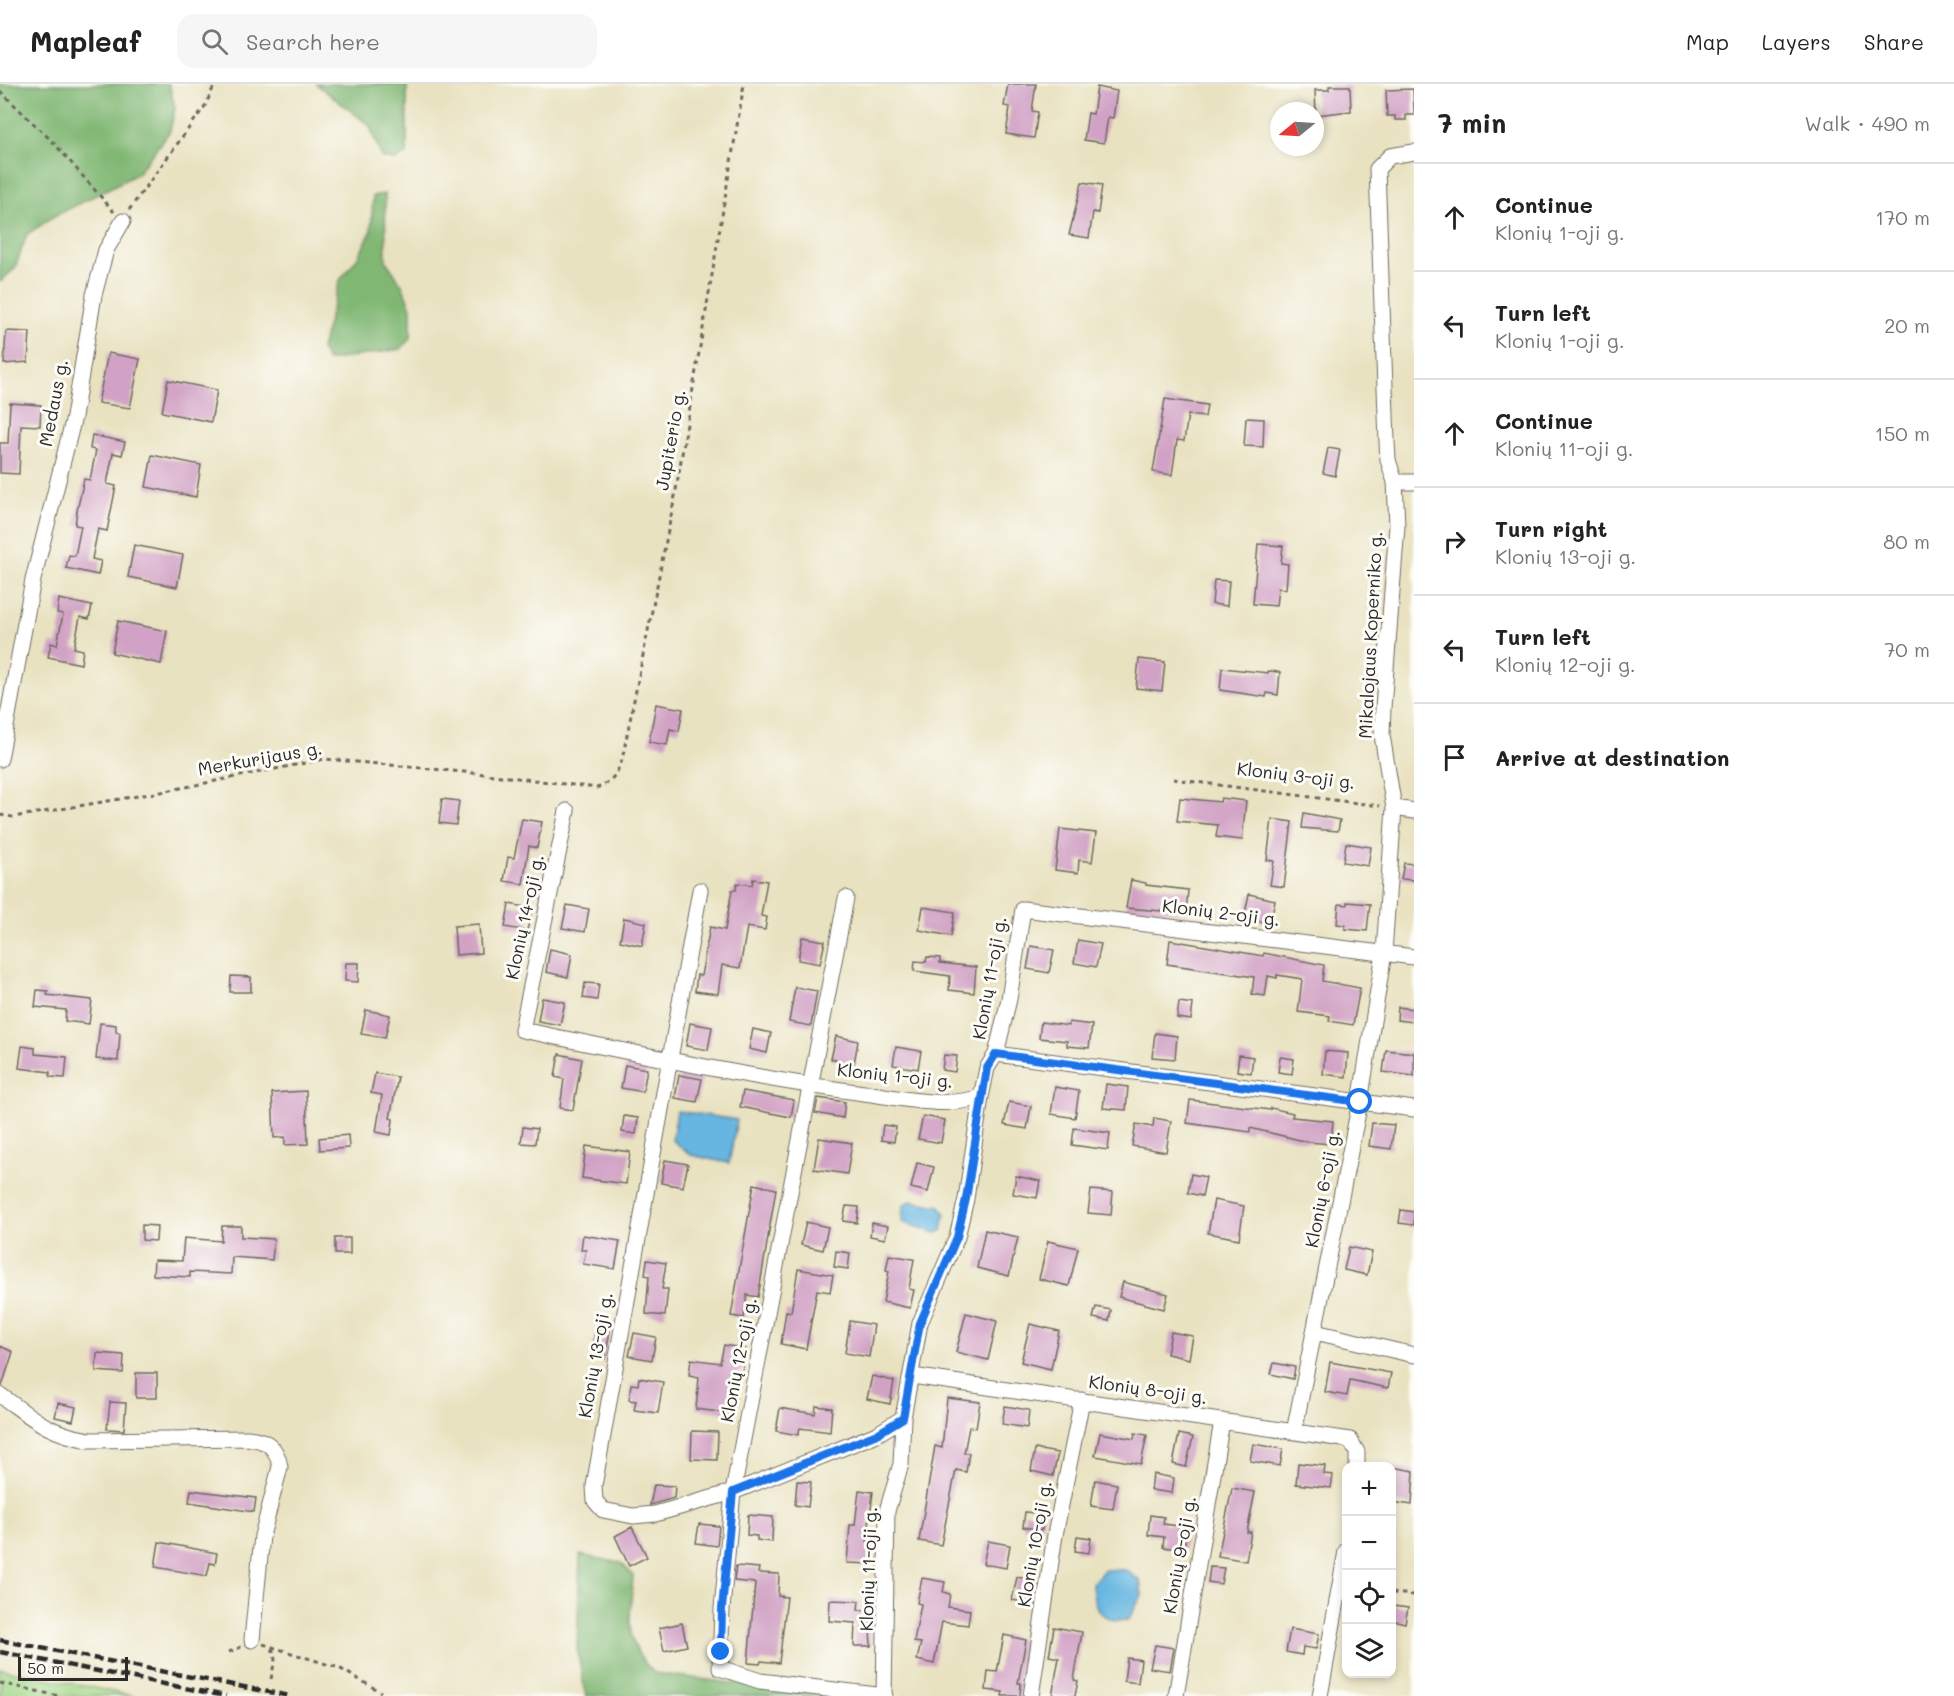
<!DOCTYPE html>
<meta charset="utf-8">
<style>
body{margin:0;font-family:Mali,sans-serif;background:#f6f6f6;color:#222}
.controls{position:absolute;right:18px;bottom:18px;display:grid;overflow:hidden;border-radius:12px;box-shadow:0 3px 9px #0003}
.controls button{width:54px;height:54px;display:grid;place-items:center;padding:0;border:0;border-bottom:2px solid #e0e0e0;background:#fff;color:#222;font:30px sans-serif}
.compass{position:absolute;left:1270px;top:18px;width:54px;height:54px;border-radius:50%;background:#fff;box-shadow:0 3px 9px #0003;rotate:252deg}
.scale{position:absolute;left:18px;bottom:15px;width:110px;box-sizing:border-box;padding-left:6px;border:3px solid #2b2b2b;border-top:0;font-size:16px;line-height:21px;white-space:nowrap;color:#2b2b2b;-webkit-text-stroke:4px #fdfcf7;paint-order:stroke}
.stop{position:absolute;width:18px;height:18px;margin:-14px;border:4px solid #1a73e8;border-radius:50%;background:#fff}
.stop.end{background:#1a73e8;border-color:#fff;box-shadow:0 2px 6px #0008}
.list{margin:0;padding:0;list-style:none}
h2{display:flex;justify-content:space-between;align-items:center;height:78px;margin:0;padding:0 24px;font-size:26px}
h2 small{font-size:20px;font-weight:400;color:#767676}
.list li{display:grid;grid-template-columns:39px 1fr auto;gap:18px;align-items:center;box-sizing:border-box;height:108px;padding:0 24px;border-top:2px solid #e0e0e0}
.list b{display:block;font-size:22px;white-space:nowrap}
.list p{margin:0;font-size:20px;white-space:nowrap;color:#767676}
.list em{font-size:20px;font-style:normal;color:#767676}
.icon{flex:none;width:33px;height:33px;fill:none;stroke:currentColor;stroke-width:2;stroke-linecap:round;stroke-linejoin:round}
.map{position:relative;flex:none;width:1414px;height:1612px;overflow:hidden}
header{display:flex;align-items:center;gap:36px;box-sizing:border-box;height:84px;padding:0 30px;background:#fff;border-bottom:2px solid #e0e0e0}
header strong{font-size:28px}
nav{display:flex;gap:33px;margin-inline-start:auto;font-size:21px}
.search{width:420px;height:54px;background:#f6f6f6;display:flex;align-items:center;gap:15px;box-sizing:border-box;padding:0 21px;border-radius:18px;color:#767676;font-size:22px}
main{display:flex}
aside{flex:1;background:#fff}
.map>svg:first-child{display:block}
</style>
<header>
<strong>Mapleaf</strong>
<div class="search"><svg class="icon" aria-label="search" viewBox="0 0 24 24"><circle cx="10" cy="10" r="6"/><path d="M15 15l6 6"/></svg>Search here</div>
<nav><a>Map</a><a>Layers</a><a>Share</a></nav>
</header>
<main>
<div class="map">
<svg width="1414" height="1612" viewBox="0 0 1414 1612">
<rect width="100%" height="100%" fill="#fdfcf7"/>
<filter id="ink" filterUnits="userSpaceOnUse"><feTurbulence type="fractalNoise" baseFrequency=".0167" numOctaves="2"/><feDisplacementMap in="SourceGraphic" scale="12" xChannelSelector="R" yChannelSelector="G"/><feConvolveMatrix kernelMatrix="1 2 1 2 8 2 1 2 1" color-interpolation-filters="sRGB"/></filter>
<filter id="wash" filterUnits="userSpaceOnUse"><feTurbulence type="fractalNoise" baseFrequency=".008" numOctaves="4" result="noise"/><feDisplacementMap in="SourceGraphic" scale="24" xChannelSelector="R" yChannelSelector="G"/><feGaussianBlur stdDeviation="1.35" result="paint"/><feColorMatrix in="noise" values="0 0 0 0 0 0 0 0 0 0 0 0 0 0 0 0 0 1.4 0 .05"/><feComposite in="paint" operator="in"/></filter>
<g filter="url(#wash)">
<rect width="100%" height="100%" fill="#e9e2c1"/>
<!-- green -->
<path fill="#a1d686" stroke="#668058" stroke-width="1.5" d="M0,1585L134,1612H0Z"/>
<!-- forest -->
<path fill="#80b773" stroke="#56714f" stroke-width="1.5" d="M0,0H169L175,24L170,47L137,90L55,132L27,150L15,184L0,198Z
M316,0H407V70L394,76L382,74L369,41Z
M385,110L386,177L402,201L411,224V253L401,265L327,277L321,265L340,196L358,173L371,148L373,112Z
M580,1471L621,1479L633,1491C631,1534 621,1557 654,1589L833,1612H586L577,1566Z"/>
<!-- water -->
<path fill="#66b6e1" stroke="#487086" stroke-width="1.5" d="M677,1027L737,1036L729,1079L691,1071L672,1056Z
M909,1117L940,1122L945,1129L942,1147L936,1149L902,1138L903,1122Z
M1104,1486H1126L1140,1497L1142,1511L1128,1536C1101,1539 1093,1524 1092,1500Z"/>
<g id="blocks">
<!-- building -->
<path fill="#d1a2c5" d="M1008,0H1036L1032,27L1038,28L1034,54L1006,50L1010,23L1004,22Z
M1329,2H1350L1351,27L1316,31L1315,6H1329Z
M1097,3L1117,7L1113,34L1108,33L1104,59L1084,56L1088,29L1093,30Z
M1413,5L1414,31H1406V36H1395V32H1387L1386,6Z
M1082,98L1102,101L1098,129L1093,128L1089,154L1069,151Z
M6,247L30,248L28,278L4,280Z
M108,269L140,275L130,324L98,319Z
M168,296L217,306L211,338L162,328Z
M1165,315L1207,321L1205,333L1188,331L1184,357L1177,356L1172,391L1153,388Z
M10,319L41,321L40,342L21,341L19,390L0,389V359H8Z
M1246,334L1264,335L1263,363L1244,362Z
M92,351L125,358L122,371L113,369L107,400L116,402L107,447L98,445L92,475L101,477L98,491L66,484L69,471L75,472L81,442L75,441L77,427L84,395L90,396L96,366L90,365Z
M1328,364L1340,366L1335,392L1323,389Z
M152,371L201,381L196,413L146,403Z
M1258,460L1283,462L1281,479L1288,480L1286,505L1278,504L1276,522L1253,520Z
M134,461L183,471L177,503L128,493Z
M1214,496L1229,497L1227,522L1212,520Z
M59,515L92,522L89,535L80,533L74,564L83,566L81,580L48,573L51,559L57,561L63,530L57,529Z
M118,537L167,547L161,580L112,569Z
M1139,575L1165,578L1162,607L1136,604Z
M1222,584L1268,589V587L1280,588L1278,611L1267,609L1266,613L1220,606Z
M656,620L683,625L679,647L670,645L667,661L649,658Z
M1180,714L1220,718L1221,714L1246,717L1242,756L1216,753L1218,741L1177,737Z
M442,715L459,717L456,741L439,739Z
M1304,729L1340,736L1338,747L1302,744Z
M522,735L542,738L537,764L529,762L523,800L504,797L508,773L514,774Z
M1272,735L1292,738L1284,803L1270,801L1274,777L1267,776Z
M1060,745L1096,749L1092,778L1079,776L1078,789L1055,786Z
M1346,759L1371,763L1368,782L1343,778Z
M1404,779L1414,780V796L1401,795Z
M753,795L767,797L761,832L767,833L765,846L747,843L740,884L722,881L718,910L695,907L697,891L701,892L710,843L725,846L732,806H736L737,799L752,801Z
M1131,796L1146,799V801L1188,806L1186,829L1126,824Z
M1249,810L1275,816L1270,839L1244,834Z
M1347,818L1370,820L1367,847L1345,845V841L1337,840L1339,820L1347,821Z
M509,820L532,824L527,847L505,843Z
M567,821L589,825L585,848L562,844Z
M923,823L955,828L951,852L919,846Z
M624,834L646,839L642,862L620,857Z
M479,840L481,869L456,871L454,842Z
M802,853L825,857L820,880L798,876Z
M1078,856L1101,860L1096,883L1074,879Z
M1170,856L1263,872L1264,869L1324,881L1322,897L1360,904L1353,941L1329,937L1330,932L1298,928L1302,895L1277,891V894L1268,892L1265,912L1252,910L1254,893L1167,880Z
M1031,862L1054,866L1049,889L1027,885Z
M550,865L572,870L568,893L546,888Z
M927,873L940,874V879L976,883L974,909L949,906L950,892L914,887L915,877L926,878Z
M346,879H359L358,898L345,897Z
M231,892L251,893V908H230Z
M585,899L599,900L597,916L583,914Z
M795,903L817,907L811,942L789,938Z
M37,906L48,907L47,911L92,916L89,940L65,937L66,926L35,923Z
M542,914L565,918L560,941L538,937Z
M1179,918L1193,920L1191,936L1177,934Z
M1398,923L1414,925V938L1397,936Z
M366,926L390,931L385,954L361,950Z
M1041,938L1069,942V938L1092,941L1089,964L1067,962V957L1039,954Z
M100,939L116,941V948L120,949L118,977L96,975Z
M690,939L712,943L708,966L686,962Z
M753,945L771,949L767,969L749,965Z
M1155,949L1177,952L1175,975L1152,973Z
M836,952L858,957L854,980L831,975Z
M22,962L35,964V970L67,973L65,994L50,993V988L19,984Z
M896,963L921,967L918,985L893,981Z
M1386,966L1414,969V992L1383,988Z
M1325,967L1348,969L1346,993L1323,990Z
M559,970L582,975L573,1026L560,1024L564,995L555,993Z
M944,971L957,972L955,988L942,986Z
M1239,971L1253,973L1251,989L1237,987Z
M1280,973L1294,975L1292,990L1278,988Z
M625,981L647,985L643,1008L621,1004Z
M375,989L398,993L390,1034L393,1035L391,1051L376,1048L382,1011L371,1009Z
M679,991L702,995L697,1018L675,1014Z
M1106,1000L1128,1003L1126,1026L1103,1024Z
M1055,1003L1079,1007L1075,1034L1051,1030Z
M306,1007L308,1060L285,1061V1053L274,1054L272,1009Z
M743,1007L794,1016L791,1033L740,1023Z
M818,1014L845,1018L843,1034L815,1029Z
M1190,1016L1270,1026L1271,1024L1293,1029L1292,1033L1333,1037L1331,1060L1308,1058L1250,1044V1048L1187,1039Z
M1009,1018L1031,1022L1027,1045L1004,1041Z
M624,1032L638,1034L636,1050L622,1048Z
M923,1032L945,1036L941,1059L918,1055Z
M1154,1034L1171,1037L1166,1068L1132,1062L1136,1040L1153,1043Z
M1372,1039L1394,1041L1391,1065L1369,1062Z
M883,1041L896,1043L894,1058L881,1056Z
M523,1043L537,1045L535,1060L521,1059Z
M1074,1044L1110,1049L1108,1066L1072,1061Z
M348,1051L349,1064L320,1066L319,1054Z
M819,1054L852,1059L847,1090L814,1085Z
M586,1062L630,1068L626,1100L582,1094Z
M665,1076L688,1080L683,1103L661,1099Z
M917,1079L934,1083L928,1108L911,1104Z
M1191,1090L1206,1093L1202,1112L1188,1109Z
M1016,1092L1040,1097L1037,1114L1013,1110Z
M754,1100L776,1105L758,1213L747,1211L744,1234L731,1232Z
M1091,1106L1113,1108L1111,1131L1088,1129Z
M1214,1116L1244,1122L1239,1155L1208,1149Z
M846,1122L859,1123L857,1139L843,1137Z
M1401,1126L1414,1128V1141L1399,1139Z
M806,1138L828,1143L823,1166L801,1161Z
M872,1139L888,1142L885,1155L870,1152Z
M142,1141L157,1142L156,1157L142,1156Z
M222,1142H241V1153L274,1155L272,1176L232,1173L231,1190L190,1188V1193L153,1191L154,1176L182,1177L184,1154L221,1157Z
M985,1146L1018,1153L1009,1192L977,1184Z
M583,1151L620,1157L615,1185L583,1180L586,1166H581Z
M335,1154H350V1170H335Z
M1048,1157L1078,1164L1069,1202L1039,1195Z
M1349,1163L1372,1168L1367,1191L1344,1186Z
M836,1167L850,1169L848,1185L834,1183Z
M889,1171L914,1175L909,1205L914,1206L910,1224L883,1218L889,1187L886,1186Z
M647,1176L666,1179L662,1205H668L665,1232L646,1230L649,1192L645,1191Z
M798,1185L833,1191L830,1208L817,1206L806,1265L781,1260L786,1227L791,1228Z
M1123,1198L1168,1210L1164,1225L1119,1213Z
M1096,1223L1111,1226L1109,1237L1093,1234Z
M966,1229L997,1237L988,1276L956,1268Z
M850,1237L874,1241L869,1273L845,1269Z
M1030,1240L1059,1247L1051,1285L1021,1278Z
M596,1244L610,1247L605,1275L591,1272Z
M1171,1248L1193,1252L1189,1275L1167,1270Z
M634,1249L656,1253L652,1276L629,1272Z
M724,1261L746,1265L742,1288H738L734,1330L696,1325L699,1293L689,1291L691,1275L720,1279Z
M0,1262L13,1268L2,1302L0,1301Z
M97,1269L124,1271L123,1289L96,1287Z
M1330,1278L1391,1289L1388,1304L1350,1296L1347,1312L1325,1308Z
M1274,1279L1295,1283L1293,1295L1271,1290Z
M136,1289H157V1314H136Z
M872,1292L894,1297L890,1320L867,1315Z
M639,1294L663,1298L658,1329L634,1326L636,1317L629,1316L631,1300L638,1301Z
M947,1314L980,1318L976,1344L969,1343L964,1369H969L966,1388L956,1386L941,1461L919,1457L935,1362L942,1364Z
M110,1318L126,1319L124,1346L107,1345Z
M58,1319L76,1323L73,1337L55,1333Z
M816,1322L832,1324L830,1348L800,1344L798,1351L776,1347L780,1324L815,1330Z
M1005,1322L1029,1326L1027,1344L1002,1340Z
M692,1347L718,1348L717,1376L691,1375Z
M1100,1349L1134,1355L1135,1349L1147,1351L1141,1380L1095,1372Z
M1179,1350L1193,1353L1186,1383L1173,1380Z
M1253,1360L1283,1365L1280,1382L1250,1377Z
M1035,1365L1058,1369L1053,1392L1031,1387Z
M1298,1379L1325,1382L1324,1390L1333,1391L1331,1404L1296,1400Z
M1392,1383L1414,1387L1412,1421L1392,1418Z
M1153,1390L1174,1394L1172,1409L1151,1406Z
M1095,1396L1117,1400L1113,1425L1091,1422Z
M797,1397L811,1398L808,1423L795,1421Z
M654,1401L675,1402L674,1414L650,1421Z
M1232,1404L1255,1408L1247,1448H1251L1246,1477L1218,1472Z
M191,1406L256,1414L254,1428L189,1418Z
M859,1406L873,1408L867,1457H872L871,1480L847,1479L850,1441H855Z
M1025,1428L1044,1430L1042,1446L1023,1443Z
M748,1431L773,1433L772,1458L757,1456V1452L747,1451Z
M1150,1431L1164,1433L1163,1440L1179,1442V1447L1186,1448L1184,1466L1163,1463L1164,1453L1148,1451Z
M699,1440L719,1442L717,1462L696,1459Z
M632,1443L647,1473L629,1482L615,1452Z
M1077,1452L1091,1454L1089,1469L1075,1467Z
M988,1457L1010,1461L1006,1484L983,1480Z
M159,1458L217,1469L215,1480L210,1479L207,1492L155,1483Z
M736,1482L759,1484L758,1489L779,1490L778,1512L787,1513L779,1579L761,1577L760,1580L748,1579L755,1499L734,1497Z
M1210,1483L1224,1484L1221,1500L1208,1498Z
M1017,1493L1038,1497L1034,1520L1012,1516Z
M922,1494L945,1498L943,1508L950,1510L948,1523L970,1526L968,1541L942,1538L934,1580L917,1576L921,1559L914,1558L921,1520L917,1519Z
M830,1516L859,1517L858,1526L869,1527L871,1562H854L855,1539L829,1537Z
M1393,1522L1408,1524L1405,1539L1392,1536Z
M682,1539L687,1562L664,1567L659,1544Z
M1054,1543L1082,1548L1074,1596L1078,1597L1075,1612H1052L1059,1574L1049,1572Z
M1290,1545L1319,1550L1316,1565L1303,1563L1302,1571L1286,1568Z
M1004,1551L1026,1556L1018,1599H1021L1020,1612H1002L1003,1608L986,1606L988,1587L997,1588Z
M1155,1561L1174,1564L1170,1587L1150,1584Z
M1127,1574L1141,1576L1138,1599L1124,1597Z"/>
</g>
</g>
<g filter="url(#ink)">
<use href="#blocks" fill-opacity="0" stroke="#6e6b60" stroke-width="1.5"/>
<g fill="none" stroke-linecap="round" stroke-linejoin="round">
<!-- minor casing -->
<g stroke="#6e6b60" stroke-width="17">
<path id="minor" d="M1395,398H1414
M0,675L33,496L74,333L94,211L106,166L123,137
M1394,724L1414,727
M567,727L522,946C635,969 749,994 864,1009C902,1014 943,1025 981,1013L987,984L996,970L1414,1025
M700,806L594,1402L595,1417L603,1426L633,1432L655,1430L733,1408L877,1350L903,1334
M846,814L733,1408L722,1525L720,1584L760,1597L885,1612
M996,970L1009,915L1023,825L1414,873
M1315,1248L1414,1271
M912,1292L1350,1356L1357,1368V1382
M0,1311C33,1334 47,1349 89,1356L248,1354C267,1356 277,1363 280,1383L262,1452L252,1556
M1294,1348L1360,1018L1384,869L1394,724L1382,651L1383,624L1397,442L1395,398L1388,376L1387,358L1377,85L1390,72L1414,68
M884,1612L887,1427L901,1380L903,1334L920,1239L957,1153L966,1115L981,1013
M1031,1612L1055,1451L1082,1316
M1176,1612L1222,1337
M1320,1612L1346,1467"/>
</g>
<!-- path -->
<path stroke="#6e6b60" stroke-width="3" stroke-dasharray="4.5 4.5" stroke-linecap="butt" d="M0,7L54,59L114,128
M129,126L205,22L215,0
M1173,695L1380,722
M0,731L13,733L156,709L325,675L485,690L597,704C612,697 616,692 622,676L675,412L744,0
M1392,1509L1414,1511
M263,1560L339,1584L381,1608
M229,1568L241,1563
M271,1595L275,1575L272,1563
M0,1599L59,1612"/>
<!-- minor -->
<use href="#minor" stroke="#fff" stroke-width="15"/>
<!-- rail -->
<path stroke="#2b2b2b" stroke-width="4.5" stroke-dasharray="9 4.5" stroke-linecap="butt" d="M0,1556L290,1612
M0,1568L226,1612"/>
</g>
</g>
<g fill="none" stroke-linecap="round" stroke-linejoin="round" filter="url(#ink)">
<!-- route -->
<path stroke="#1a73e8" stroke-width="8" d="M721,1568L722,1525L733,1408L877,1350L903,1334L920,1239L957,1153L966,1115L987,984L996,970L1360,1018"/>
</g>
<g text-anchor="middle" stroke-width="6" stroke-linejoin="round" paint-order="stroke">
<!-- street labels -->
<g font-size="18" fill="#2b2b2b" stroke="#fdfcf7">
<text transform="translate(54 319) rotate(-79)" y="6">Medaus g.</text>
<text transform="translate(671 356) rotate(-80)" y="6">Jupiterio g.</text>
<text transform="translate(1371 551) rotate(-87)" y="6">Mikalojaus Koperniko g.</text>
<text transform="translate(260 675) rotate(-10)" y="6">Merkurijaus g.</text>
<text transform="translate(1296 692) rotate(7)" y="6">Klonių 3-oji g.</text>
<text transform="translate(1221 829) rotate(7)" y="6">Klonių 2-oji g.</text>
<text transform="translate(525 833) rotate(-78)" y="6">Klonių 14-oji g.</text>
<text transform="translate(990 894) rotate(-80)" y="6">Klonių 11-oji g.</text>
<text transform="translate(895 992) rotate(6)" y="6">Klonių 1-oji g.</text>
<text transform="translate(1323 1105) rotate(-79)" y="6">Klonių 6-oji g.</text>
<text transform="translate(596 1271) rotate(-80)" y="6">Klonių 13-oji g.</text>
<text transform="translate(739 1276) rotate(-79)" y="6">Klonių 12-oji g.</text>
<text transform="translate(1148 1306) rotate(8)" y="6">Klonių 8-oji g.</text>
<text transform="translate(1035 1460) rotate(-80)" y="6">Klonių 10-oji g.</text>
<text transform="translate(1180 1471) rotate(-80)" y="6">Klonių 9-oji g.</text>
<text transform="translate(869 1485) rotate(-88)" y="6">Klonių 11-oji g.</text>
</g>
</g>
</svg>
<div class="controls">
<button>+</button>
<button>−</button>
<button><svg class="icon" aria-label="locate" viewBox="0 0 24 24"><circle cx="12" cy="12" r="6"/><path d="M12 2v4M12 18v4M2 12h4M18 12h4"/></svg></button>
<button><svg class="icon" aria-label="layers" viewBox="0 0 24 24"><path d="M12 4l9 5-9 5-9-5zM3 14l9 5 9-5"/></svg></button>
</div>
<svg class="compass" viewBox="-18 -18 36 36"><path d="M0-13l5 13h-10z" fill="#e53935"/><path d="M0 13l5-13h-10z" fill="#767676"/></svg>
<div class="scale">50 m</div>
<div class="stop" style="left:1360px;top:1018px"></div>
<div class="stop end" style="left:721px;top:1568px"></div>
</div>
<aside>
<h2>7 min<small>Walk · 490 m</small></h2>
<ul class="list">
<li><svg class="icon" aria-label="ahead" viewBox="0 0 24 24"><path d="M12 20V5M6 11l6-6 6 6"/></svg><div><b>Continue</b><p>Klonių 1-oji g.</p></div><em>170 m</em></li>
<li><svg class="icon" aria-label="left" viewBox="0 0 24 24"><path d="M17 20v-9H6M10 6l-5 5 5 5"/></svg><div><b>Turn left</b><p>Klonių 1-oji g.</p></div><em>20 m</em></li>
<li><svg class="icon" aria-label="ahead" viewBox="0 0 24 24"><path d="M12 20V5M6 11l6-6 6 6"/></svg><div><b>Continue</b><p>Klonių 11-oji g.</p></div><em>150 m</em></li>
<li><svg class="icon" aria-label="right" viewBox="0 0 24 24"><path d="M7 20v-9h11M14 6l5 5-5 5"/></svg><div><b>Turn right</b><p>Klonių 13-oji g.</p></div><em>80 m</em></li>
<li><svg class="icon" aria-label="left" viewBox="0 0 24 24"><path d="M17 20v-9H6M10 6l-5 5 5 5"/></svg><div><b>Turn left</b><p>Klonių 12-oji g.</p></div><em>70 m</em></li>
<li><svg class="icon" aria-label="arrive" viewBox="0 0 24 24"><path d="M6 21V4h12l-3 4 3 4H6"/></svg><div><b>Arrive at destination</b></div></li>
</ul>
</aside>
</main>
